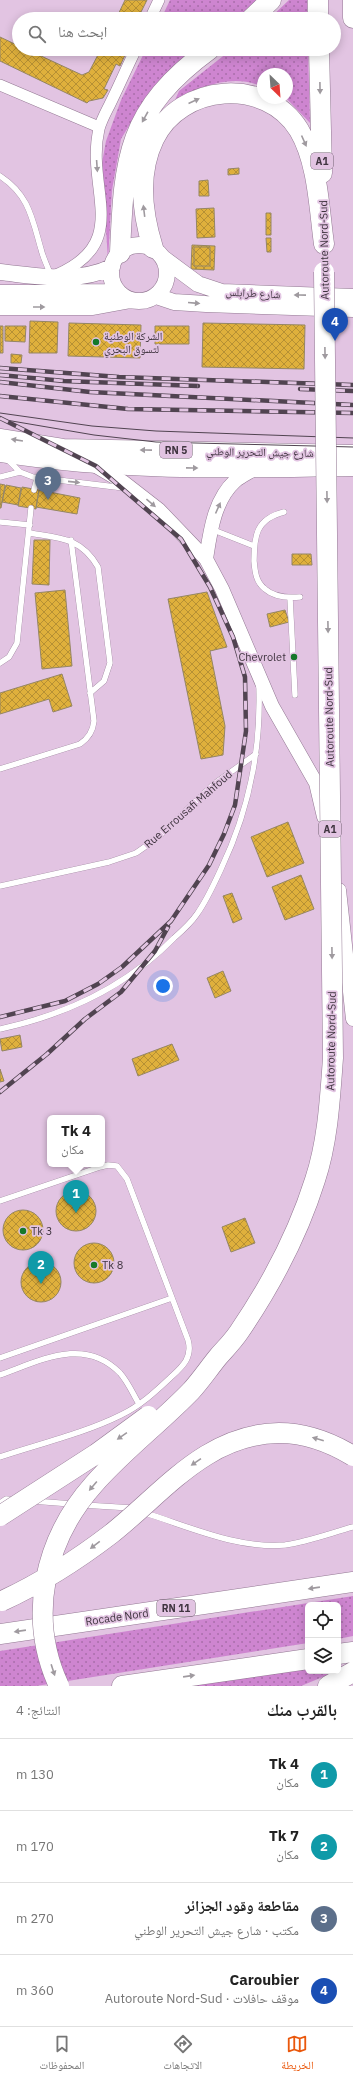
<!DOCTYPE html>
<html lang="ar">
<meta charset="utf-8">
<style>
body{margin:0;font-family:"IBM Plex Sans","Noto Naskh Arabic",sans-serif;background:#f6f6f6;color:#222;direction:rtl}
.controls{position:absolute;right:12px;bottom:12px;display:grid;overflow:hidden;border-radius:6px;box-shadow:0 2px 10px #0003}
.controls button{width:36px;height:36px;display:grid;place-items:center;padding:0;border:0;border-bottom:1px solid #e0e0e0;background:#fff;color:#222;font:20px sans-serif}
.compass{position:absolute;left:257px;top:68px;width:36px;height:36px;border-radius:50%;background:#fff;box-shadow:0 2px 10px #0003;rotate:155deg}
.you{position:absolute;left:163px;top:986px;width:14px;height:14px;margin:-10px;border:3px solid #fff;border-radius:50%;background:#1a73e8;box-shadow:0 0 0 6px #1a73e833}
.badge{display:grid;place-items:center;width:26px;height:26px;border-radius:50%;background:#ea580c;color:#fff;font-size:13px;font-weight:700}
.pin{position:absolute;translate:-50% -33px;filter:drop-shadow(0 1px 2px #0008)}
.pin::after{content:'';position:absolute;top:21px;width:14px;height:12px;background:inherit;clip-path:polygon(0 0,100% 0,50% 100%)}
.popup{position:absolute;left:47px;top:1115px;width:58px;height:52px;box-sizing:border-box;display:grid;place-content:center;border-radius:6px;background:#fff;filter:drop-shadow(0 1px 3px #0005);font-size:13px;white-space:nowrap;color:#767676}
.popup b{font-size:15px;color:#222}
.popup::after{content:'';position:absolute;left:50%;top:100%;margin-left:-8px;border:8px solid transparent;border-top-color:#fff}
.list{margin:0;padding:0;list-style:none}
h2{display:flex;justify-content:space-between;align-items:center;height:52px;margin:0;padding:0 16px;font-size:17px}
h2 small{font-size:13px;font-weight:400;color:#767676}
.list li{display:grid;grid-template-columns:26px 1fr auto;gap:12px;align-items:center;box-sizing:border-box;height:72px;padding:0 16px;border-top:1px solid #e0e0e0}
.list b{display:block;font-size:15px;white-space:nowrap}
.list p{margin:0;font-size:13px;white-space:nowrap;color:#767676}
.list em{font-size:13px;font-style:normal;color:#767676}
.icon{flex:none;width:22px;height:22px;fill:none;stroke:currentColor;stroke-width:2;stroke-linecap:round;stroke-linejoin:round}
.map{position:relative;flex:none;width:353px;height:1686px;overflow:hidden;direction:ltr}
.search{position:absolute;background:#fff;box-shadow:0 2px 10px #0003;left:12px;right:12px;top:12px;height:44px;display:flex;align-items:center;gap:10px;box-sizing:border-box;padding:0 14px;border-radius:22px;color:#767676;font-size:15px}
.sheet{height:340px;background:#fff}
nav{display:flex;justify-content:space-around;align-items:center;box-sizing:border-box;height:56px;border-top:1px solid #e0e0e0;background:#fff;font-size:11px;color:#767676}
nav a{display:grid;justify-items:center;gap:2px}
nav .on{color:#ea580c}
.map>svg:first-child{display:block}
</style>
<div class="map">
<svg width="353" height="1686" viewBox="0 0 353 1686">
<defs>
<pattern id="grass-dots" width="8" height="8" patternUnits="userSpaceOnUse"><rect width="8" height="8" fill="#ce85d0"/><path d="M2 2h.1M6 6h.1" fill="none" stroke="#a96eaa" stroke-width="1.8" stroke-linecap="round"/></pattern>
<pattern id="building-cross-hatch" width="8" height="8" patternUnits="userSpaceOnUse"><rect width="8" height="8" fill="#dfb03c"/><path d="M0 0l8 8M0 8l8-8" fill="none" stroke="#b69034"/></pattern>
</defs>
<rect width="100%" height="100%" fill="#e2c4e2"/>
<!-- grass -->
<path fill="url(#grass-dots)" d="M170,0H262L238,19H161Z
M289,0H307V19H269Z
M146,49H199L164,76L144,101L121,139L112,190L108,261L102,163L106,141L121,100Z
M232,49H308L310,123L286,98L287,74H263V87C234,73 201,86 175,100L179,91Z
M353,1596V1636L338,1639V1605H308V1643L36,1686H0V1651Z
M308,1665V1671H337L301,1686H158Z"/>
<!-- building -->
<path fill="url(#building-cross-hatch)" stroke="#958664" d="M125,0H147L140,14L143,16L142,19H116Z
M0,37L19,46V49H26L82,75L89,72L101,49H123L120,53L125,55L120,66L116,64L104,89L108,90L103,98L89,101L87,103L0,61Z
M239,168V174L228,175V169Z
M208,180L209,196H199V181Z
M214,208L215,237L197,238L196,209Z
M266,213H271V235H266Z
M266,238H271V252H267Z
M192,245L215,246L214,270L191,269Z
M194,247H210V266H194Z
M30,321L58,322L57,353H29Z
M69,323L141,325L140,358L68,356Z
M203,323L305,325L304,369L202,367Z
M0,326H3V353H0Z
M5,326H26L25,342L5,341Z
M155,326H189V344H155Z
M11,354L22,355L21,363H11Z
M0,484L5,485L1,508H0Z
M6,485L21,488L18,505L2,502Z
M22,487L39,490L36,509L18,506Z
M39,490L80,498L77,514L36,507Z
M34,540H50L49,585L32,584Z
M292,554H311L312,565H292Z
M65,590L72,666L42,669L35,593Z
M207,592L227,647L210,651L225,726L223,755L201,759L168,599Z
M285,610L289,622L270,627L267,614Z
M62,674L72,706L53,712L49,699L0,714V693Z
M288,822L304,863L267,877L251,837Z
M301,875L314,909L285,920L272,887Z
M232,893L242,919L233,923L223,896Z
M223,971L231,991L215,998L207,978Z
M20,1035L22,1047L2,1051L0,1039Z
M172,1044L179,1060L138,1076L132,1059Z
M0,1069L4,1081L0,1082Z
M56 1211a20 20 0 1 1 40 0a20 20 0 1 1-40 0Z
M3 1230a20 20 0 1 1 40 0a20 20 0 1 1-40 0Z
M245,1218L255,1243L231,1252L222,1227Z
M74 1263a20 20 0 1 1 40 0a20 20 0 1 1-40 0Z
M21 1282a20 20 0 1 1 40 0a20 20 0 1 1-40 0Z"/>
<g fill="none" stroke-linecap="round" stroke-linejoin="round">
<!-- service casing -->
<g stroke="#937893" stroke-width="6">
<path id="service" d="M0,176C29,195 32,218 41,249C43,258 48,267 51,276
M6,458L20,472L33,477L124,488
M0,477L20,472
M34,490L37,478
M284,512C256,519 254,536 254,561C255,572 256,582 265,589C274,597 288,598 300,597
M0,522L30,525
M211,529L254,546
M29,533C59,538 81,537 98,567L110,663L104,681L90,693
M290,598L295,695
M0,663L9,657L17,643L31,508
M0,769L80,744C89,738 93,731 94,721L71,540
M0,886L109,862L136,853L156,839L214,784L256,754
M0,1029C65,1015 127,986 174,938C182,931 191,923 197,914C207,900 214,884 221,869C249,810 261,752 259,687
M0,1201L100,1167L108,1165L117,1166L127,1179L188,1340C193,1358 182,1367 170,1378C155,1392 140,1406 121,1415C85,1433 39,1444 0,1457
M0,1358L172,1298
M0,1375C40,1361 84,1336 120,1373C128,1382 133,1394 139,1404
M33,1501L72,1504
M0,1503L6,1499L15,1500
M83,1505L132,1508
M142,1512C188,1526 236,1549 285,1545C307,1542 331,1533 353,1527"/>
</g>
<!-- minor casing -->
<g stroke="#937893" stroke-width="12">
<path id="minor" d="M150,19L159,0
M0,85L99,127
M56,275C133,242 85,189 99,129C101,121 106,112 110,104C119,86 127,67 136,49"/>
</g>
<!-- tertiary casing -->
<g stroke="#937893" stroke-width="15">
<path id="tertiary" d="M96,466L123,482L159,510L206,559L222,589L272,706L316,783L324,817
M206,559C210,533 214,500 235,481C241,476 248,473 254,469
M339,890L353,1019"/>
</g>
<!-- secondary casing -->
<g stroke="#937893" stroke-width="17">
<path id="secondary" d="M111 273a28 28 0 1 1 56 0a28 28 0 1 1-56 0Z
M163,258L198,284L222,292L353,297
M0,272C37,276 77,284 112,267
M0,293L105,292L120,294
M156,296L174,302L206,304L353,309
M0,307H93L131,300"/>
</g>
<!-- trunk casing -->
<g stroke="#937893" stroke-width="19">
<path id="trunk" d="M0,438L63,448L353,454
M0,453C118,472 234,469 353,467"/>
</g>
<!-- motorway casing -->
<g stroke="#937893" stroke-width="21">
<path id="motorway" d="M318,0V19
M353,0V18
M251,19L271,0
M319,49L322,173
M153,248C142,213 137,174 154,139C180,84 266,76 299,130C318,162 319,208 324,244
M120,253C124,157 127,110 210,49
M0,1634L353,1582
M338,1654L353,1652
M122,1686L308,1659
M328,1686L353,1672"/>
</g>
<!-- service -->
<use href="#service" stroke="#fff" stroke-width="5.5"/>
<!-- minor -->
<use href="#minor" stroke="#fff" stroke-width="11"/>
<!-- tertiary -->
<use href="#tertiary" stroke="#fff" stroke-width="14"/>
<!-- secondary -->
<use href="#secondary" stroke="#fff" stroke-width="16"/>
<!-- trunk -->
<use href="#trunk" stroke="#fff" stroke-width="18"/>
<!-- motorway -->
<use href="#motorway" stroke="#fff" stroke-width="20"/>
<!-- tram -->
<path stroke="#514451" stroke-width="1" d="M0,413L92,426L156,431L353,438
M0,419L94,435L156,442L353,447"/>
<!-- rail casing -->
<g stroke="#514451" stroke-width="4.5">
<path id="rail" d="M0,368L119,377L353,385
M0,375L64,381L198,386
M0,382L90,392L353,405
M300,389L353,391
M0,396L128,409L353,413
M0,418L96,466L181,539L210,587L233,637L245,677L246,731L235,805L224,834L209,865L171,921L122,967L98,984L65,1001L0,1017
M0,1092L47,1054L85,1019L121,992L155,951L168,927"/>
</g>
<!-- rail -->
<use href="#rail" stroke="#e2c4e2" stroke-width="3" stroke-dasharray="9" stroke-linecap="butt"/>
<!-- motorway-bridge casing -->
<g stroke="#937893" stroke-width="21" stroke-linecap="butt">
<path id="motorway-bridge" d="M0,1516L96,1454L148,1416
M2,1601C41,1583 77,1560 111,1534C163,1493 206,1434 279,1433C307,1433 330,1442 353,1456
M59,1686C27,1617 44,1540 94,1484C124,1450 160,1423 191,1391C201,1380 209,1368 218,1357C225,1349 233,1341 239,1332C271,1285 298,1234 315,1180C328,1141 330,1098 333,1058L324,272"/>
</g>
<!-- motorway-bridge -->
<use href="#motorway-bridge" stroke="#fff" stroke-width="20"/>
</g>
<!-- one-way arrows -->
<defs><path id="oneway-solid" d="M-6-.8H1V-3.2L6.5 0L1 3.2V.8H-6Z"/></defs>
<g fill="#9f9a9f">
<use href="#oneway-solid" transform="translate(320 88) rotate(89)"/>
<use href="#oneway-solid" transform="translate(194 101) rotate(-24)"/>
<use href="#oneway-solid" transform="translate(145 117) rotate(119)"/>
<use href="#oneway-solid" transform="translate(304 141) rotate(66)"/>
<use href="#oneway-solid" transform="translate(97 166) rotate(86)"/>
<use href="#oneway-solid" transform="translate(144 211) rotate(-97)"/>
<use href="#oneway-solid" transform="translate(300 295) rotate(-179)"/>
<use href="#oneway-solid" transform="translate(194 303) rotate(5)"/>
<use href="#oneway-solid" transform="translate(39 307)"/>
<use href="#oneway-solid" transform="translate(325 353) rotate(89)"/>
<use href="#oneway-solid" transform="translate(17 440) rotate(-171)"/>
<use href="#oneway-solid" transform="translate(146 450) rotate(-179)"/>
<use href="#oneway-solid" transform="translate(192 468) rotate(1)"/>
<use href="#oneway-solid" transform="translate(74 482) rotate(6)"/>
<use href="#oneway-solid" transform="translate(327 497) rotate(89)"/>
<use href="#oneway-solid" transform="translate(151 503) rotate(40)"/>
<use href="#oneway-solid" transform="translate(218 508) rotate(-66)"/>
<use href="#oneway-solid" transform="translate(328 627) rotate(89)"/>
<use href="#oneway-solid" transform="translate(332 953) rotate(89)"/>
<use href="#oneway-solid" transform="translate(122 1436) rotate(145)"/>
<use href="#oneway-solid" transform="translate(318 1439) rotate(-164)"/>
<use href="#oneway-solid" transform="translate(196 1462) rotate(146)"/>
<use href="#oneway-solid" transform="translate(93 1486) rotate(130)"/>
<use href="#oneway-solid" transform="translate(95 1545) rotate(143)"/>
<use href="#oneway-solid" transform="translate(314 1588) rotate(172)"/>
<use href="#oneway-solid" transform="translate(20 1631) rotate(172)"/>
<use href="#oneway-solid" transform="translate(53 1670) rotate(72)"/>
<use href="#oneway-solid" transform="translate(189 1676) rotate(-8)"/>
</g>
<!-- markers -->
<g fill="#16792a" stroke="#e2c4e2" stroke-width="1.5">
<circle cx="96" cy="342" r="4"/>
<circle cx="294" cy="657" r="4"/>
<circle cx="23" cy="1231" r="4"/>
<circle cx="94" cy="1265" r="4"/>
</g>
<g text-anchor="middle" stroke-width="3.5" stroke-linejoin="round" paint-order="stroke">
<!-- shield labels -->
<g fill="#e2c4e2" stroke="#705f70" stroke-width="1">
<rect x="311" y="153" width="22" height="16" rx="3"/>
<rect x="160" y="442" width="32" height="16" rx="3"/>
<rect x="319" y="821" width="22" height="16" rx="3"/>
<rect x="157" y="1600" width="38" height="16" rx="3"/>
</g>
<g font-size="10" font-weight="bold" fill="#3f343f">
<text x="322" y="165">A1</text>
<text x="176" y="454">RN 5</text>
<text x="330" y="833">A1</text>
<text x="176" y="1612">RN 11</text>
</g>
<!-- street labels -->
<g font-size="11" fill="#3f343f" stroke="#e2c4e2">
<text transform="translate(324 250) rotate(-91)" y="4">Autoroute Nord-Sud</text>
<text transform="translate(253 293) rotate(3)" y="4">شارع طرابلس</text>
<text transform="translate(260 452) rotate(1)" y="4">شارع جيش التحرير الوطني</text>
<text transform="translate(329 717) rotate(-91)" y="4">Autoroute Nord-Sud</text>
<text transform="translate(188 809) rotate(-41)" y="4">Rue Errousafi Mahfoud</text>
<text transform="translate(331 1041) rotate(-89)" y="4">Autoroute Nord-Sud</text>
<text transform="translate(117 1617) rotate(-8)" y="4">Rocade Nord</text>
</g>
<!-- poi labels -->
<g font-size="11" fill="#3f343f" stroke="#e2c4e2" text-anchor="start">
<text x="104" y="340">الشركة الوطنية<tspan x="104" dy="13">لتسوق البحري</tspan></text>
<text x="286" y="661" text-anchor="end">Chevrolet</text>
<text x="31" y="1235">Tk 3</text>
<text x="102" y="1269">Tk 8</text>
</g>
</g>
</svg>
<div class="controls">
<button><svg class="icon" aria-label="locate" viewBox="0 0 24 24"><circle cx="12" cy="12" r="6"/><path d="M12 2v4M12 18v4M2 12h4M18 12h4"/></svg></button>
<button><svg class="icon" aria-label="layers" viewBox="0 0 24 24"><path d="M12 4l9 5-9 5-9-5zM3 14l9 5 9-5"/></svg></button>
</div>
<svg class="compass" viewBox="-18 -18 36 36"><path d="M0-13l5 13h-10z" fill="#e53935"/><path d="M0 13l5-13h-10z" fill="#767676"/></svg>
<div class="you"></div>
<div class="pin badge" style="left:76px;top:1213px;background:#0f9aa8">1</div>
<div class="popup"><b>Tk 4</b>مكان</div>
<div class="pin badge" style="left:41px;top:1284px;background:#0f9aa8">2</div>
<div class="pin badge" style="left:48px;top:500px;background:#5c6f8a">3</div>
<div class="pin badge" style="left:335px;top:341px;background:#1a4fb4">4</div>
<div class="search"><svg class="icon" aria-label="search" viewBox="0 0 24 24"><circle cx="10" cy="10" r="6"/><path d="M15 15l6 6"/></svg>ابحث هنا</div>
</div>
<section class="sheet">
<h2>بالقرب منك<small>النتائج: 4</small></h2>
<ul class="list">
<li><span class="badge" style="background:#0f9aa8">1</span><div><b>Tk 4</b><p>مكان</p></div><em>130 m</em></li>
<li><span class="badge" style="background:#0f9aa8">2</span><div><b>Tk 7</b><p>مكان</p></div><em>170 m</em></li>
<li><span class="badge" style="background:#5c6f8a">3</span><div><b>مقاطعة وقود الجزائر</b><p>مكتب · شارع جيش التحرير الوطني</p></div><em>270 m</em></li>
<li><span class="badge" style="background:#1a4fb4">4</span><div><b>Caroubier</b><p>موقف حافلات · Autoroute Nord-Sud</p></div><em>360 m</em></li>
</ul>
</section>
<nav>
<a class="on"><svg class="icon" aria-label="map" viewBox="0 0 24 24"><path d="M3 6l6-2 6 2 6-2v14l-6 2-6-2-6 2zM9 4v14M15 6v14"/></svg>الخريطة</a>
<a><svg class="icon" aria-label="directions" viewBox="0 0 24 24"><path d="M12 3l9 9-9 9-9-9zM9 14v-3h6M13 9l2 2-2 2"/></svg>الاتجاهات</a>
<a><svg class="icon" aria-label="saved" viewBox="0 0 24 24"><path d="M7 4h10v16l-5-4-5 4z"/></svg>المحفوظات</a>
</nav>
